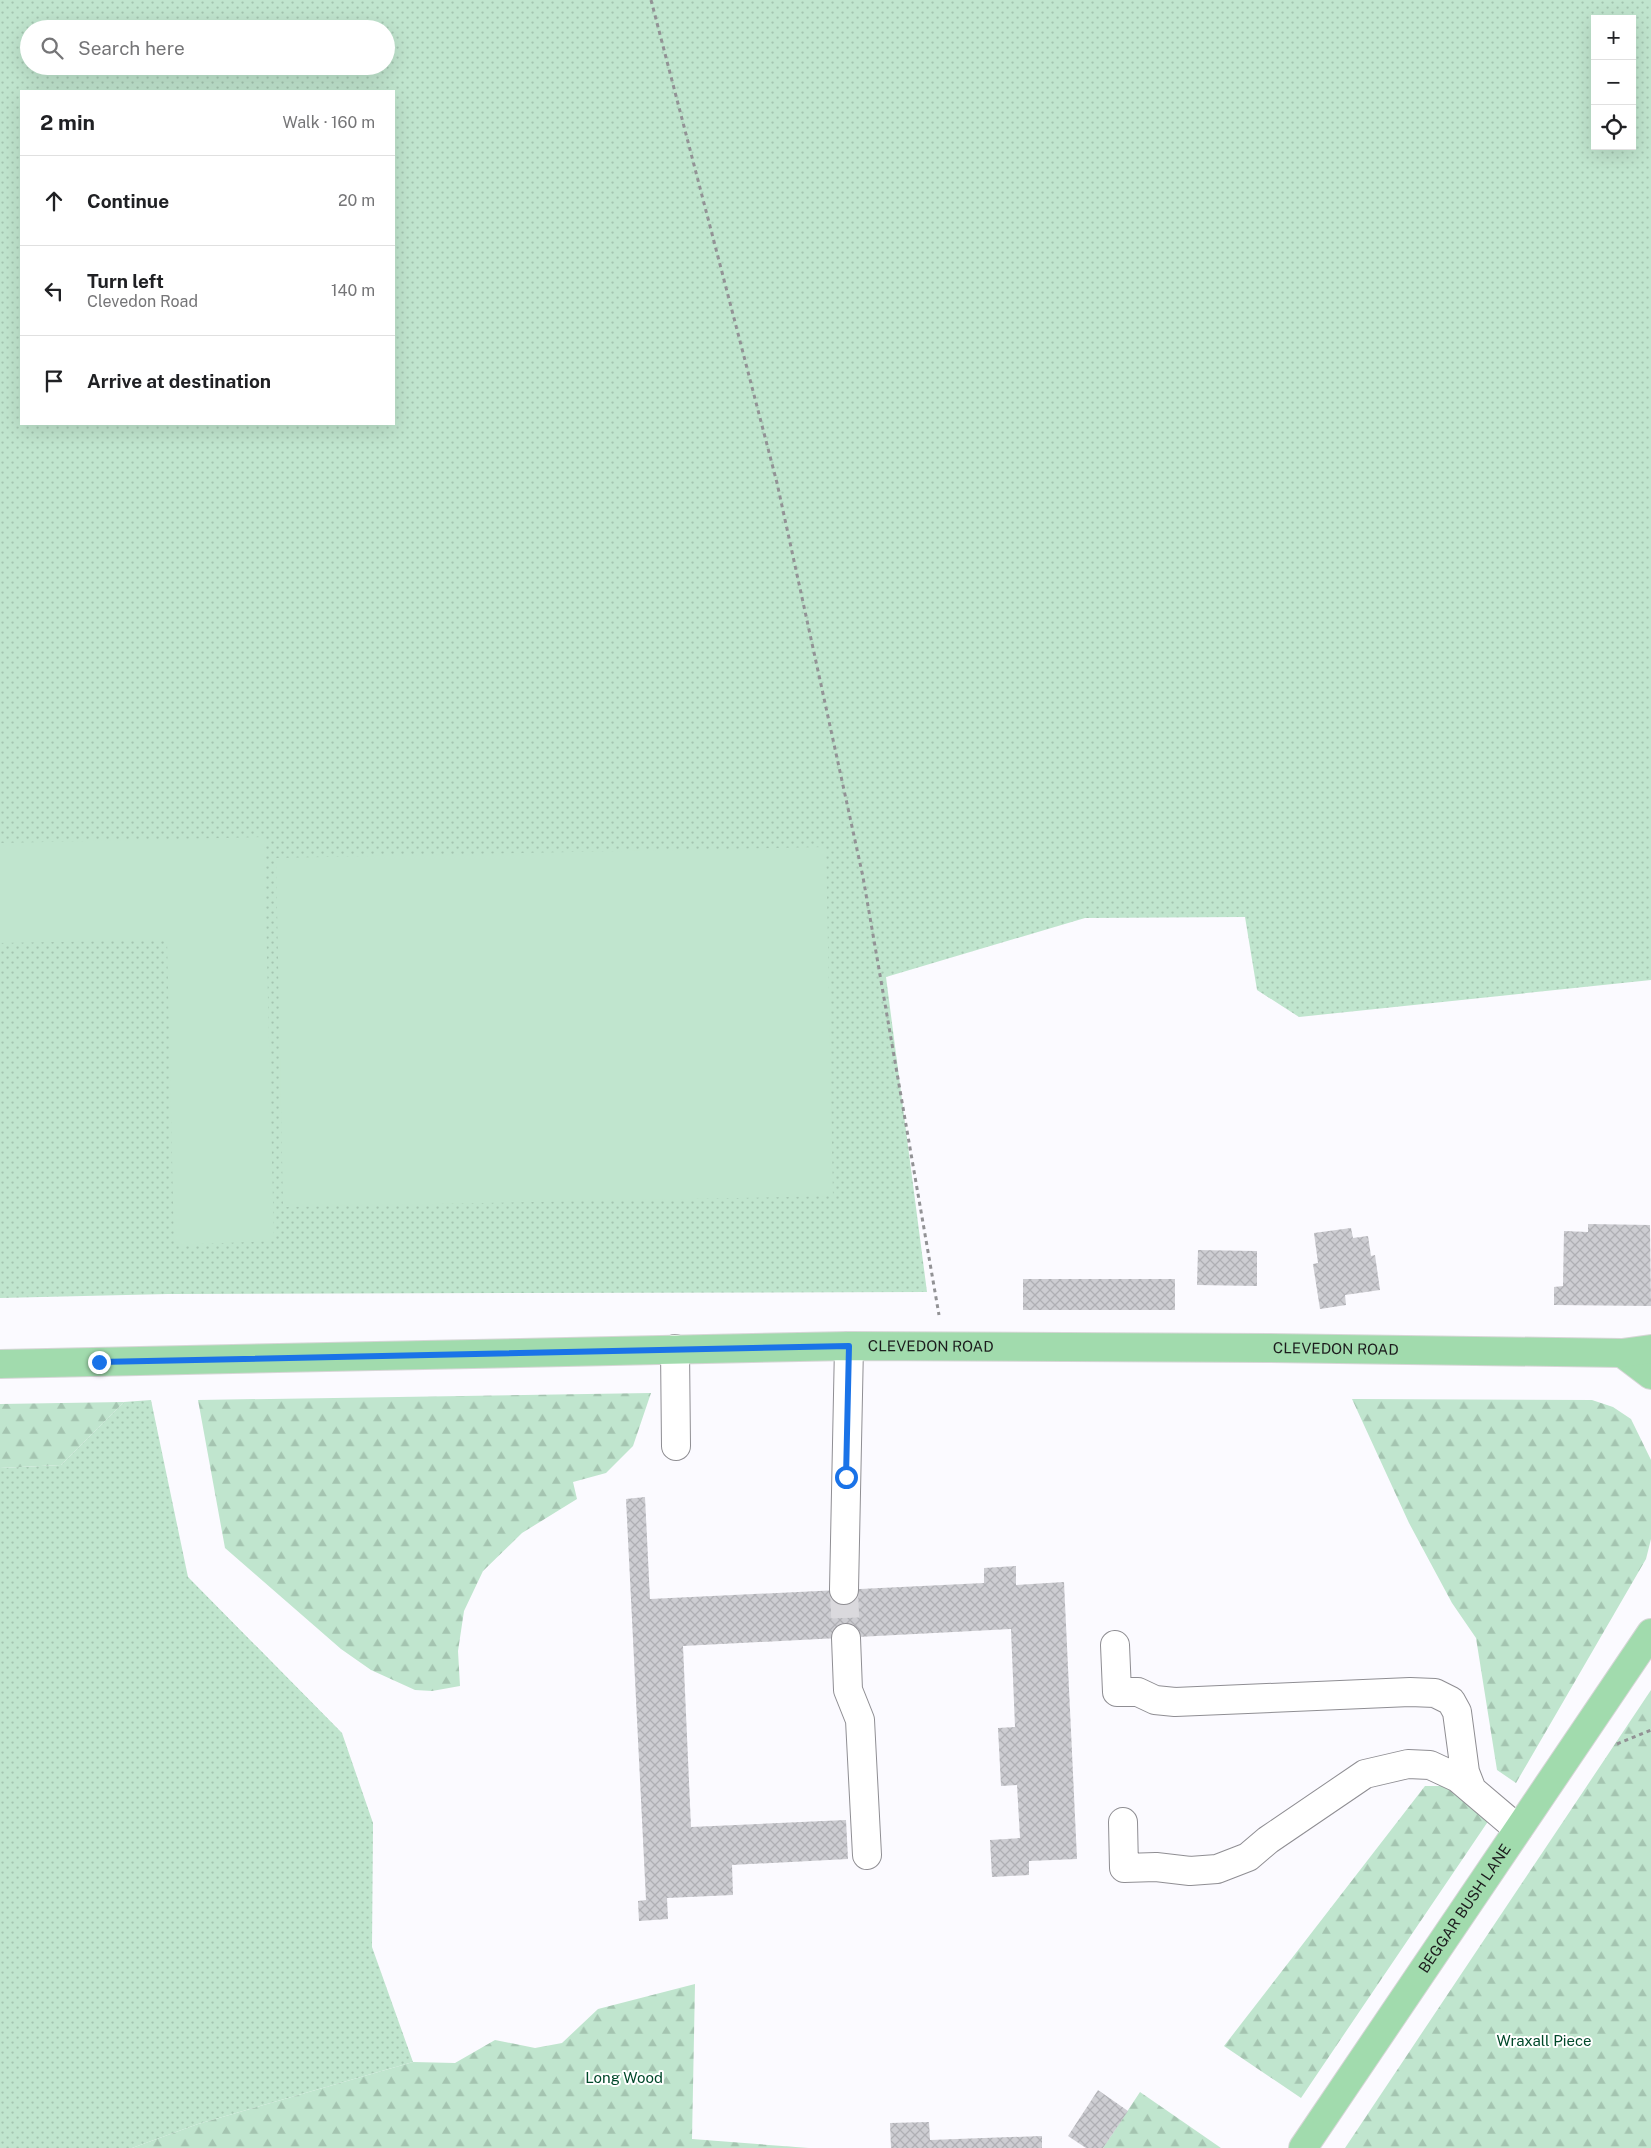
<!DOCTYPE html>
<meta charset="utf-8">
<style>
body{margin:0;font-family:"Public Sans",sans-serif;background:#f6f6f6;color:#202124}
.controls{position:absolute;right:15px;top:15px;display:grid;overflow:hidden;border-radius:0px;box-shadow:0 5px 20px #0002}
.controls button{width:45px;height:45px;display:grid;place-items:center;padding:0;border:0;border-bottom:1px solid #e0e0e0;background:#fff;color:#202124;font:25px sans-serif}
.stop{position:absolute;width:15px;height:15px;margin:-11px;border:4px solid #1a73e8;border-radius:50%;background:#fff}
.stop.end{background:#1a73e8;border-color:#fff;box-shadow:0 1px 5px #0008}
.list{margin:0;padding:0;list-style:none}
h2{display:flex;justify-content:space-between;align-items:center;height:65px;margin:0;padding:0 20px;font-size:21px}
h2 small{font-size:16px;font-weight:400;color:#757577}
.list li{display:grid;grid-template-columns:32px 1fr auto;gap:15px;align-items:center;box-sizing:border-box;height:90px;padding:0 20px;border-top:1px solid #e0e0e0}
.list b{display:block;font-size:19px;white-space:nowrap}
.list p{margin:0;font-size:16px;white-space:nowrap;color:#757577}
.list em{font-size:16px;font-style:normal;color:#757577}
.icon{flex:none;width:28px;height:28px;fill:none;stroke:currentColor;stroke-width:2;stroke-linecap:round;stroke-linejoin:round}
.map{position:relative;flex:none;width:1651px;height:2148px;overflow:hidden}
.search{position:absolute;background:#fff;box-shadow:0 5px 20px #0002;left:20px;top:20px;width:375px;height:55px;display:flex;align-items:center;gap:12px;box-sizing:border-box;padding:0 18px;border-radius:28px;color:#757577;font-size:19px}
.panel{position:absolute;background:#fff;box-shadow:0 5px 20px #0002;left:20px;top:90px;width:375px;height:335px;border-radius:0px}
.map>svg:first-child{display:block}
</style>
<div class="map">
<svg width="1651" height="2148" viewBox="0 0 1651 2148">
<defs>
<pattern id="green-dots" width="8" height="8" patternUnits="userSpaceOnUse" patternTransform="scale(1.25)"><rect width="8" height="8" fill="#c0e5ce"/><path d="M2 2h.1M6 6h.1" fill="none" stroke="#a4c4b0" stroke-width="1.8" stroke-linecap="round"/></pattern>
<pattern id="forest-firs" width="22" height="20" patternUnits="userSpaceOnUse" patternTransform="scale(1.25)"><rect width="22" height="20" fill="#c0e5ce"/><path d="M5 1l3.5 6h-7zM16 11l3.5 6h-7z" fill="#a4c4b0"/></pattern>
<pattern id="building-cross-hatch" width="8" height="8" patternUnits="userSpaceOnUse" patternTransform="scale(1.25)"><rect width="8" height="8" fill="#cdcdd2"/><path d="M0 0l8 8M0 8l8-8" fill="none" stroke="#afafb4"/></pattern>
</defs>
<rect width="100%" height="100%" fill="#fbfaff"/>
<!-- green -->
<path fill="url(#green-dots)" fill-rule="evenodd" d="M0,0H1651V980L1299,1017L1257,990L1245,917L1085,918L886,977L927,1292L168,1294L0,1298ZM1595,19H1632V146H1595ZM29,29H386V66H29ZM21,91H394V424H21Z
M151,1400L188,1577L342,1733L373,1823L372,1947L413,2062L198,2124L132,2148H0V1468L61,1465L124,1402Z"/>
<!-- forest -->
<path fill="url(#forest-firs)" d="M651,1393L633,1446L606,1473L573,1482L577,1499L522,1533L483,1571L464,1611L458,1651L460,1686L432,1691L415,1690L371,1670L341,1649L225,1548L198,1400Z
M1352,1399L1592,1400L1613,1407L1631,1419L1651,1460V1539L1646,1559L1516,1783L1497,1770L1476,1638L1452,1603L1409,1523Z
M124,1402L61,1465L0,1468V1404Z
M1651,1690V2148H1345Z
M1425,1786H1451L1491,1817L1301,2098L1224,2046Z
M695,1984L692,2139L809,2148H132L198,2124L413,2062L455,2063L495,2040L535,2048L562,2043L598,2009Z
M1140,2092L1221,2148H1103Z"/>
<!-- pitch -->
<path fill="#c0e5ce" d="M264,837L274,1241L174,1245L167,940L0,943V843Z
M826,847L833,1196L283,1207L276,858Z"/>
<!-- building -->
<path fill="url(#building-cross-hatch)" d="M1588,1224L1650,1225L1651,1306L1554,1305V1287L1563,1286L1564,1231L1588,1232Z
M1351,1228L1353,1238L1368,1236L1371,1256L1375,1255L1380,1290L1345,1295L1346,1305L1320,1309L1313,1264L1318,1263L1314,1233Z
M1198,1250L1257,1251V1286L1197,1285Z
M1023,1279H1175V1310H1023Z
M645,1497L650,1599L984,1583V1568L1016,1566V1585L1064,1582L1077,1859L1029,1861V1875L992,1877L990,1840L1020,1838L1017,1785L1001,1786L998,1728L1015,1727L1011,1629L683,1646L691,1827L846,1820L848,1859L732,1865L733,1895L667,1898L668,1919L639,1921L638,1901L646,1900L626,1499Z
M1098,2090L1128,2111L1103,2148H1086L1068,2136Z
M929,2122L930,2140L1042,2136V2148H891L890,2123Z"/>
<g fill="none" stroke-linecap="round" stroke-linejoin="round">
<!-- minor-tunnel -->
<path stroke="#dad9dd" stroke-width="28" stroke-dasharray="28 14" stroke-linecap="butt" d="M844,1590L846,1638"/>
<!-- minor casing -->
<g stroke="#8f8e93" stroke-width="30">
<path id="minor" d="M675,1349L676,1446
M844,1590L849,1346
M846,1638L848,1690L860,1720L867,1855
M1115,1645L1117,1692H1138L1155,1700L1175,1702L1410,1692L1435,1693L1451,1701L1457,1712L1465,1772L1472,1790
M1123,1822L1124,1868L1156,1867L1190,1871L1217,1869L1248,1857L1268,1840L1365,1774L1408,1764L1430,1765L1458,1778L1518,1829"/>
</g>
<!-- major casing -->
<g stroke="#d6d6d6" stroke-width="30">
<g id="major">
<path d="M1622,1353L1651,1375"/>
<path id="s1" d="M0,1364L849,1346L1268,1348L1622,1353L1651,1349"/>
<path id="s2" d="M1303,2148L1651,1633"/>
</g>
</g>
<!-- path -->
<path stroke="#929295" stroke-width="3" stroke-dasharray="4 4" stroke-linecap="butt" d="M651,0L777,483L863,877L939,1315
M1617,1744L1651,1730"/>
<!-- minor -->
<use href="#minor" stroke="#fff" stroke-width="28"/>
<!-- major -->
<use href="#major" stroke="#a1dbad" stroke-width="28"/>
</g>
<g fill="none" stroke-linecap="round" stroke-linejoin="round">
<!-- route -->
<path stroke="#1a73e8" stroke-width="6" d="M99,1362L849,1346L846,1477"/>
</g>
<g text-anchor="middle" stroke-width="4" stroke-linejoin="round" paint-order="stroke">
<!-- street labels -->
<g font-size="15" fill="#1c1c1d" stroke="#fff">
<text dy="5" stroke="none"><textPath href="#s1" startOffset="931">CLEVEDON ROAD</textPath></text>
<text dy="5" stroke="none"><textPath href="#s1" startOffset="1336">CLEVEDON ROAD</textPath></text>
<text dy="5" stroke="none"><textPath href="#s2" startOffset="289">BEGGAR BUSH LANE</textPath></text>
</g>
<!-- park labels -->
<g font-size="15" fill="#00492a" stroke="#fff">
<text x="1544" y="2046">Wraxall Piece</text>
<text x="624" y="2083">Long Wood</text>
</g>
</g>
</svg>
<div class="controls">
<button>+</button>
<button>−</button>
<button><svg class="icon" aria-label="locate" viewBox="0 0 24 24"><circle cx="12" cy="12" r="6"/><path d="M12 2v4M12 18v4M2 12h4M18 12h4"/></svg></button>
</div>
<div class="stop" style="left:846px;top:1477px"></div>
<div class="stop end" style="left:99px;top:1362px"></div>
<div class="search"><svg class="icon" aria-label="search" viewBox="0 0 24 24"><circle cx="10" cy="10" r="6"/><path d="M15 15l6 6"/></svg>Search here</div>
<section class="panel">
<h2>2 min<small>Walk · 160 m</small></h2>
<ul class="list">
<li><svg class="icon" aria-label="ahead" viewBox="0 0 24 24"><path d="M12 20V5M6 11l6-6 6 6"/></svg><div><b>Continue</b></div><em>20 m</em></li>
<li><svg class="icon" aria-label="left" viewBox="0 0 24 24"><path d="M17 20v-9H6M10 6l-5 5 5 5"/></svg><div><b>Turn left</b><p>Clevedon Road</p></div><em>140 m</em></li>
<li><svg class="icon" aria-label="arrive" viewBox="0 0 24 24"><path d="M6 21V4h12l-3 4 3 4H6"/></svg><div><b>Arrive at destination</b></div></li>
</ul>
</section>
</div>
